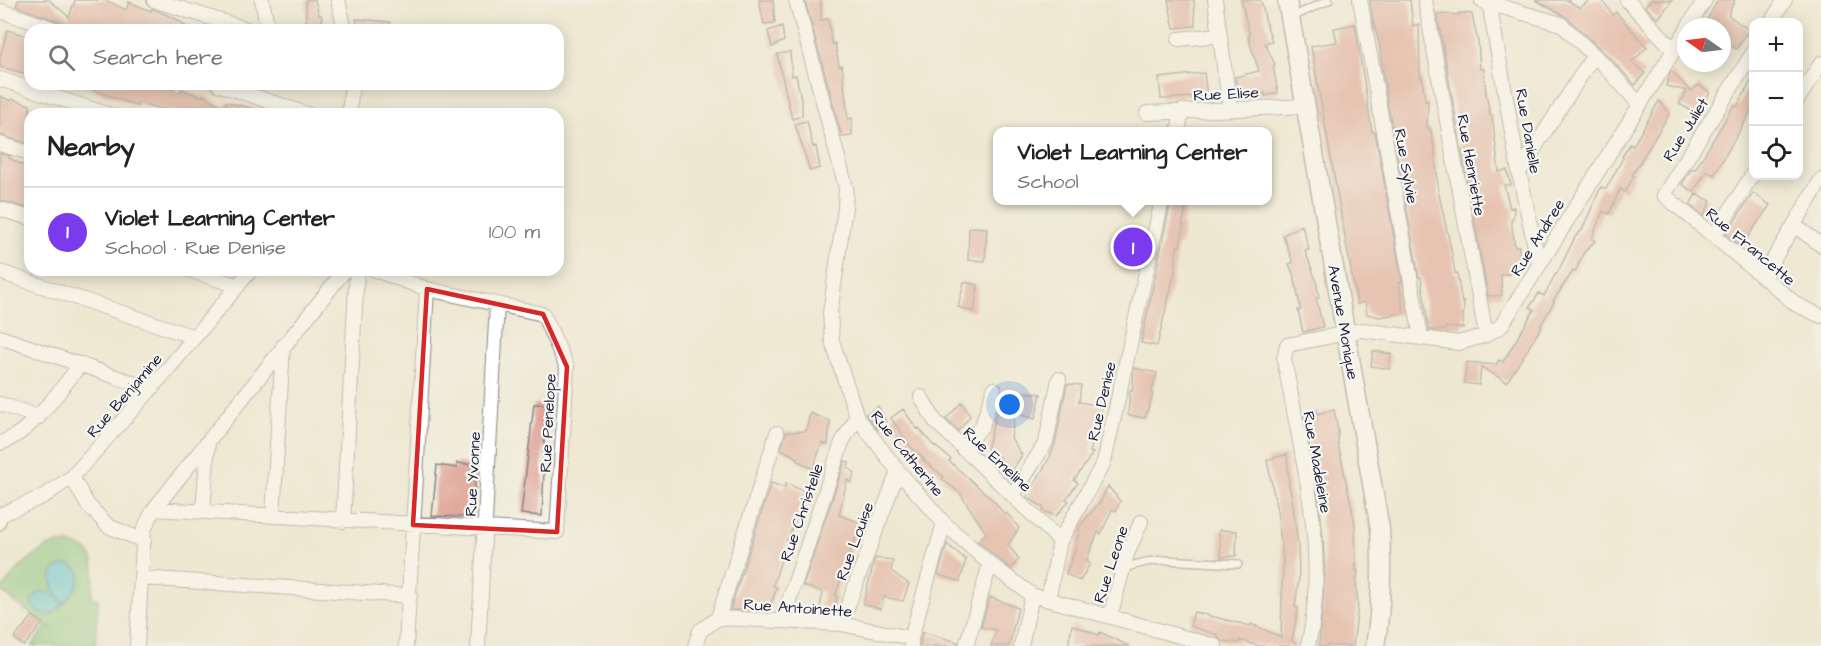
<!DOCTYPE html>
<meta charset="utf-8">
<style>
body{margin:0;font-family:"Architects Daughter",sans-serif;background:#f6f6f6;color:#222}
.controls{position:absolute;right:18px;top:18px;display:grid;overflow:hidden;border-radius:12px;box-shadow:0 3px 15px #0003}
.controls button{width:54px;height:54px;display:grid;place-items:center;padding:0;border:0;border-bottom:2px solid #e0e0e0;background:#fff;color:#222;font:30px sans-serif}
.compass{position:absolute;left:1677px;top:18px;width:54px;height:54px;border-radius:50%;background:#fff;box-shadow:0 3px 15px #0003;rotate:284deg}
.you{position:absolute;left:1010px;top:405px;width:21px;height:21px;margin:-15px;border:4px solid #fff;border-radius:50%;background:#1a73e8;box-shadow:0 0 0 9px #1a73e833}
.badge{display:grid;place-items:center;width:39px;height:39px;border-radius:50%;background:#7c3aed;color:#fff;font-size:20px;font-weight:700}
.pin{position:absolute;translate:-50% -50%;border:3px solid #fff;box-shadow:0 2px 6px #0006}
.popup{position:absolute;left:993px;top:127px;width:279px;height:78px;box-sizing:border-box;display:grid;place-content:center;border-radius:12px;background:#fff;filter:drop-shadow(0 2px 4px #0005);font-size:20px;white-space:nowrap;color:#767676}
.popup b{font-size:22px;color:#222}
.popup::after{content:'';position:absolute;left:50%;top:100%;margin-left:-12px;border:12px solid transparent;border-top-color:#fff}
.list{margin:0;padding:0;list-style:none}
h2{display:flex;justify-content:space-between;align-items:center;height:78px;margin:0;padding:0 24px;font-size:26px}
h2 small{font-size:20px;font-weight:400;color:#767676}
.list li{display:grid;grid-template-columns:39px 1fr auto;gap:18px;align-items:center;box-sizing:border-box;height:90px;padding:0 24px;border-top:2px solid #e0e0e0}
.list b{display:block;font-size:22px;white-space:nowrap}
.list p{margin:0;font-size:20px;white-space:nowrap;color:#767676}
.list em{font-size:20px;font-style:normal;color:#767676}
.icon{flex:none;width:33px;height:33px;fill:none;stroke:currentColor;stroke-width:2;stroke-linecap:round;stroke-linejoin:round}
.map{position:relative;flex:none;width:1821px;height:646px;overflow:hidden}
.search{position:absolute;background:#fff;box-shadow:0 3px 15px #0003;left:24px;top:24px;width:540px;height:66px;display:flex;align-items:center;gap:15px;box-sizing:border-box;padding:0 21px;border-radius:18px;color:#767676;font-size:22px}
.panel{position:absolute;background:#fff;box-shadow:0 3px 15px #0003;left:24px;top:108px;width:540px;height:168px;border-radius:18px}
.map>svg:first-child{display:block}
</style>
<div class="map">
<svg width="1821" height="646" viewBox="0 0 1821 646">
<rect width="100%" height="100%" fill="#f6f6f2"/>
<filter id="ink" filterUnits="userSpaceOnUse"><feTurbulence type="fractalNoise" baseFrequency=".0167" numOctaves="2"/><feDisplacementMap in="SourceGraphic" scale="12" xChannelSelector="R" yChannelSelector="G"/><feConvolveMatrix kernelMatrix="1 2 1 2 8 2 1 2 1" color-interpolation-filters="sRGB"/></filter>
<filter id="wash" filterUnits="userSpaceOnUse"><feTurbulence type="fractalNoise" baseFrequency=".008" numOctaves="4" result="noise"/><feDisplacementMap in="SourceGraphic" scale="24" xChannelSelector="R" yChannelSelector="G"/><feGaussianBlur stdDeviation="1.35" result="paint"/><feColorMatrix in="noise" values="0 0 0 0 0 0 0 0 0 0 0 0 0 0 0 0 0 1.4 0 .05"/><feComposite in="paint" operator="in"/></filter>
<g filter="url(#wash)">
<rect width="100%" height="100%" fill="#eee8d1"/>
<!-- green -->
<path fill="#86c67d" stroke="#54745c" stroke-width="1.5" d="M55,544C98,542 96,561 92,596L98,600L95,646H32L45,628L53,627H48L1,591C15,570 31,554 55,544Z"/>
<!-- water -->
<path fill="#5bc5d6" stroke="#3e7488" stroke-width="1.5" d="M63,565H71L80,572L78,585L65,603C54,593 42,572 63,565Z
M39,592C51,591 55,596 63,604L52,615C41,615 34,611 31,601Z"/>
<g id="blocks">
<!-- building -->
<path fill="#de998a" d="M18,0H49L69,17L75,0H105L126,10L129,2L151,11L152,9L158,11L178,20L190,30H83L16,6Z
M306,0H315L319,15H321L324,30H306Z
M759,0H773L775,23L764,24Z
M805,0H821V21L828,18L832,44L835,43L839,66L842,65L848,119L852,118V136L842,137Z
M1168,0H1194L1195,26L1174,28Z
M1241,0H1261L1266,23L1272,41L1265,43L1275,65L1273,66L1278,93L1265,96V93L1238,99L1235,77L1259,71L1248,37L1250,36Z
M1370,0H1410L1413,26L1419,24L1420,77H1422L1425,101L1428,100L1427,128H1430L1435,151L1438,190L1451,249L1455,273H1457L1462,303L1464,302L1463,328L1445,327V330H1429L1421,277H1419L1386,94L1379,43L1373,21Z
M1535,0H1567L1580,8L1590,0H1602L1613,15L1616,12L1647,47L1632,62L1645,73L1635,85L1612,60L1567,17Z
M1651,0H1672L1658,19L1645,6Z
M1718,0H1735L1728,15L1749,30L1736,49L1722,39V27H1703Z
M1459,13L1472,14L1478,42L1480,69H1484L1486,93L1490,115H1492L1499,172L1507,170L1511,185H1504L1510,208L1514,207L1513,219L1511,220L1515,247L1519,246V272L1501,275L1502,295L1488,296L1437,14L1459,15Z
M356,19L390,22V30H359Z
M1355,24L1372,132H1375L1402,282L1399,283L1404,313L1380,317L1367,314L1365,302L1357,304L1311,46L1337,42L1334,28Z
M782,26L784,41L772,47L768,31Z
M8,30L30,37V75L0,67V56Z
M790,52L792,76L796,75L802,104V116L792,119L777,54Z
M1671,71L1691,91L1699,85L1710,92L1697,114L1679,104L1687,91L1666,86Z
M1204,73L1207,96L1161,99L1159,78Z
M1754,75V106L1714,175L1707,171L1693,192L1682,184L1692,168L1695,170L1734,105L1737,107Z
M84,84H158L180,93L181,89L202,97L203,95L225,108L226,102L259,110L258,114H184L138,103L137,106L83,86Z
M0,96L11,101L12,99L30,105V144L0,135Z
M1659,101L1670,113L1632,175L1634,176L1625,192L1620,189L1609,214L1603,211L1592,238L1595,241L1584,252L1575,272L1573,271L1553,301L1554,302L1541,325L1542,326L1507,382L1481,367L1479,385L1464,383L1467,362L1496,365L1499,360L1503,362L1534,310L1530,307L1539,293L1544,296L1556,273L1557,274L1575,237L1582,230L1601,187L1606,189L1623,158L1622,157L1630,144L1633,146Z
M807,121L813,147L816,146L820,168L810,171L795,124Z
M0,153L10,156L9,158L30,169V209L0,200Z
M1753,193L1770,205L1741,247L1726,234Z
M1696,194L1711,201L1704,216L1690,205Z
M1171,201H1188L1182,225H1184L1180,246H1177L1175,271L1157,346L1141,343Z
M1302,225L1309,250L1305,251L1316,280L1319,298H1316L1323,327L1303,332L1298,310H1301L1294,276L1289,264L1293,263L1283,235Z
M969,227L987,228L985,261L968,260Z
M964,282L978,285L974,312L958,307Z
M1373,351L1391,354L1389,369L1371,366Z
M1134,368L1157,373L1151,394H1153L1145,418L1128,415L1130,390L1132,391Z
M1067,384L1081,385L1079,402L1102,406L1090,452L1093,453L1074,480L1078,483L1066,499L1069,501L1056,516L1043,511L1044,508L1027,497L1050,457L1055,444Z
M1023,392L1041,394L1035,419L1015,413L1011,438L1022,455L1011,472L998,462L1000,458L987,449L1000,400H1021Z
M962,402L970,416L958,431L946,419Z
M534,404H547L542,470H544L542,516L521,514Z
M878,406L887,424L877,429L866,414Z
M903,409L917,429L919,428L931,443L951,459L949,461L994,501L1005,515L1007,513L1019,528L1008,545L1019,559L1011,569L978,541L986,533L960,493L942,479L944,477L923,460L924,459L906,442L907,441L891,418Z
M1317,410V414L1334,410L1338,431V444L1352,509L1355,525L1356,571H1358L1356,582L1358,606L1353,646H1319L1325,575L1323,538L1319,500L1304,415Z
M810,413L830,421L828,445L822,443L813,469L798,461V458L781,449L786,432L806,431Z
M1287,454L1289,486L1292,498L1298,546L1299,577L1295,607L1298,608L1292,641L1299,646H1259L1239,640V643L1222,641L1218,638V635L1190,626L1194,612L1250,626L1251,624L1281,637L1283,560L1277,510L1267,460Z
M845,461L849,462L848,468L855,473L851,483L847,480L839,515L861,523L835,596L837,597L833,615L828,614L819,613L823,592L803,586Z
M457,463L476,465L473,517L432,516L437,465L457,468Z
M771,483L785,488L786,483L803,491L796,520L787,540L773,586L777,587L769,609L750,604L749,610H730Z
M1108,486L1120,501L1116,511L1112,509L1101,534L1098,532L1086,561L1090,564L1080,581L1066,574L1075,550L1080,526L1101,501Z
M1219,530L1237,531L1236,556L1221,557Z
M947,544L966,560L960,581L938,575Z
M875,558L893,560L891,571L909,584L903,601L884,597L881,609L863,604Z
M990,597L1018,608L1009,646H991L996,630L981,627Z
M33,616L43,623L24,646L14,638Z
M1072,625L1099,635L1100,632L1129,646H1068Z
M922,632L958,642L957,646H920Z"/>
</g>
</g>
<g filter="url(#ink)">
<use href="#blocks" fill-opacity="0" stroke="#888586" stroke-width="1.5"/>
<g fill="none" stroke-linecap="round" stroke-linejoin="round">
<!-- service casing -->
<g stroke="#888586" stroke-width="10">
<path id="service" d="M1292,17L1329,0
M0,526L5,513
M1123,568L1146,562L1165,560L1238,564"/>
</g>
<!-- minor casing -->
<g stroke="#888586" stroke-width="16">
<path id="minor" d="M154,0L249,30
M262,0L268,30
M338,0L345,30
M796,0L846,188L845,208L830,313L832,341L857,417L898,471L944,523L990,564L1032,595L1215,646
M1215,0L1230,109
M1360,0L1421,337
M1425,0L1486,335
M1627,0L1674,50
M1482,1L1561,24L1605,66L1640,105
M1489,2L1519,172L1539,265
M1,11L57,30
M1771,22L1785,0
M1688,27L1705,0
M1179,39L1220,35
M1754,51L1664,195L1797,305L1821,316
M0,79L107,114
M218,84L307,114
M1798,99L1821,63
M1147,113L1306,106
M349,114L352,84
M1178,132L1182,111
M0,144L30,153
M1519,172L1594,55
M0,209L30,218
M1794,225L1821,245
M1714,236L1754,172
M189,270L238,286
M0,272L194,337
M1763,277L1821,180
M0,337L151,389
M921,397L935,421L1060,541
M0,404L39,417
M0,443C31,434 61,388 81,364
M963,449L982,426L994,389
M72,477L87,504L108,526L144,541
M1013,495L1046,442L1059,379
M154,509L557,532L567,367L543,314L427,289L375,270
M203,512L208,443
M0,515L44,496L72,477L151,389L251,270
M273,516L283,346
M343,521L357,270
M141,578L410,596
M1048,600L1060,541L1104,462L1162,200
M1110,617L1127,554L1141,522
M718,618L841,624L911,638
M718,618L777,433
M782,621L842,442L857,417
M841,624L898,471
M137,646L144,529L154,509L345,270
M406,646L427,289
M478,646L497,304
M695,646L700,631L718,618
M911,646V638L944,523
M966,646L990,564
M1021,646L1032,595
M1308,646C1330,553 1300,450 1284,358L1287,345L1362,330L1459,343L1486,335L1501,326L1686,31"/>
</g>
<!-- tertiary casing -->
<g stroke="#888586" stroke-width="21">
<path id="tertiary" d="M1287,0L1380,529C1382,568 1382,608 1375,646"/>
</g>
<!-- service -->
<use href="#service" stroke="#fff" stroke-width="7"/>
<!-- minor -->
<use href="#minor" stroke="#fff" stroke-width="14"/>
<!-- tertiary -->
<use href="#tertiary" stroke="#fff" stroke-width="18"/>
</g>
</g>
<!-- marked area -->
<path d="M0 0H1821V646H0ZM427,289L543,314L567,367L557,532L413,525Z" fill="#eee8d1" fill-opacity=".55" fill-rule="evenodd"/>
<path fill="none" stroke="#d62828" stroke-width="4.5" stroke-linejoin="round" d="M427,289L543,314L567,367L557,532L413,525Z"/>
<g text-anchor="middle" stroke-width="4.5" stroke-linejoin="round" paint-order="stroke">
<!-- street labels -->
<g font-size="16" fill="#22223b" stroke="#f6f6f2">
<text transform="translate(1226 93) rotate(-3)" y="6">Rue Elise</text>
<text transform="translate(1685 129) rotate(-58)" y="6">Rue Juliet</text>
<text transform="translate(1529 131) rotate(80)" y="6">Rue Danielle</text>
<text transform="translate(1472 165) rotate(80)" y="6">Rue Henriette</text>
<text transform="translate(1407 166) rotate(80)" y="6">Rue Sylvie</text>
<text transform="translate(1537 237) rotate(-58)" y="6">Rue Andree</text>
<text transform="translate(1751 246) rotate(40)" y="6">Rue Francette</text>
<text transform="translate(1344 322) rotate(80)" y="6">Avenue Monique</text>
<text transform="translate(124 395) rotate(-49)" y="6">Rue Benjamine</text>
<text transform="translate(1101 401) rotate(-77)" y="6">Rue Denise</text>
<text transform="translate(547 423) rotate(-87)" y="6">Rue Penelope</text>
<text transform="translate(908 453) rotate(51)" y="6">Rue Catherine</text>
<text transform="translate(998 459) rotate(43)" y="6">Rue Emeline</text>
<text transform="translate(1318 462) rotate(80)" y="6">Rue Madeleine</text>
<text transform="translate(472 474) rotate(-87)" y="6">Rue Yvonne</text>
<text transform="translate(801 512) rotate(-71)" y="6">Rue Christelle</text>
<text transform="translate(854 541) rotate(-70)" y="6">Rue Louise</text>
<text transform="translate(1110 564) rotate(-72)" y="6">Rue Leone</text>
<text transform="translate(798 607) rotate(4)" y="6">Rue Antoinette</text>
</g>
</g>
</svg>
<div class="controls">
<button>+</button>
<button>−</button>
<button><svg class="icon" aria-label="locate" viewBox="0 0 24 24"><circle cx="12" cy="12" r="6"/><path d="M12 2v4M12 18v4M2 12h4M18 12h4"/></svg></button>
</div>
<svg class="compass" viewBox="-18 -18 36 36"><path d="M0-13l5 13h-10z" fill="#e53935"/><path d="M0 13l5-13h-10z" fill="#767676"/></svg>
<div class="you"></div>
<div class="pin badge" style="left:1133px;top:247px">1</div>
<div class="popup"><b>Violet Learning Center</b>School</div>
<div class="search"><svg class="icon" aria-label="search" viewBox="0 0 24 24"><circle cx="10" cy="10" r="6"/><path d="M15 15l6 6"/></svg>Search here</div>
<section class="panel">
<h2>Nearby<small></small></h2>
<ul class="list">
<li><span class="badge">1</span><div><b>Violet Learning Center</b><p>School · Rue Denise</p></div><em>100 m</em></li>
</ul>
</section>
</div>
